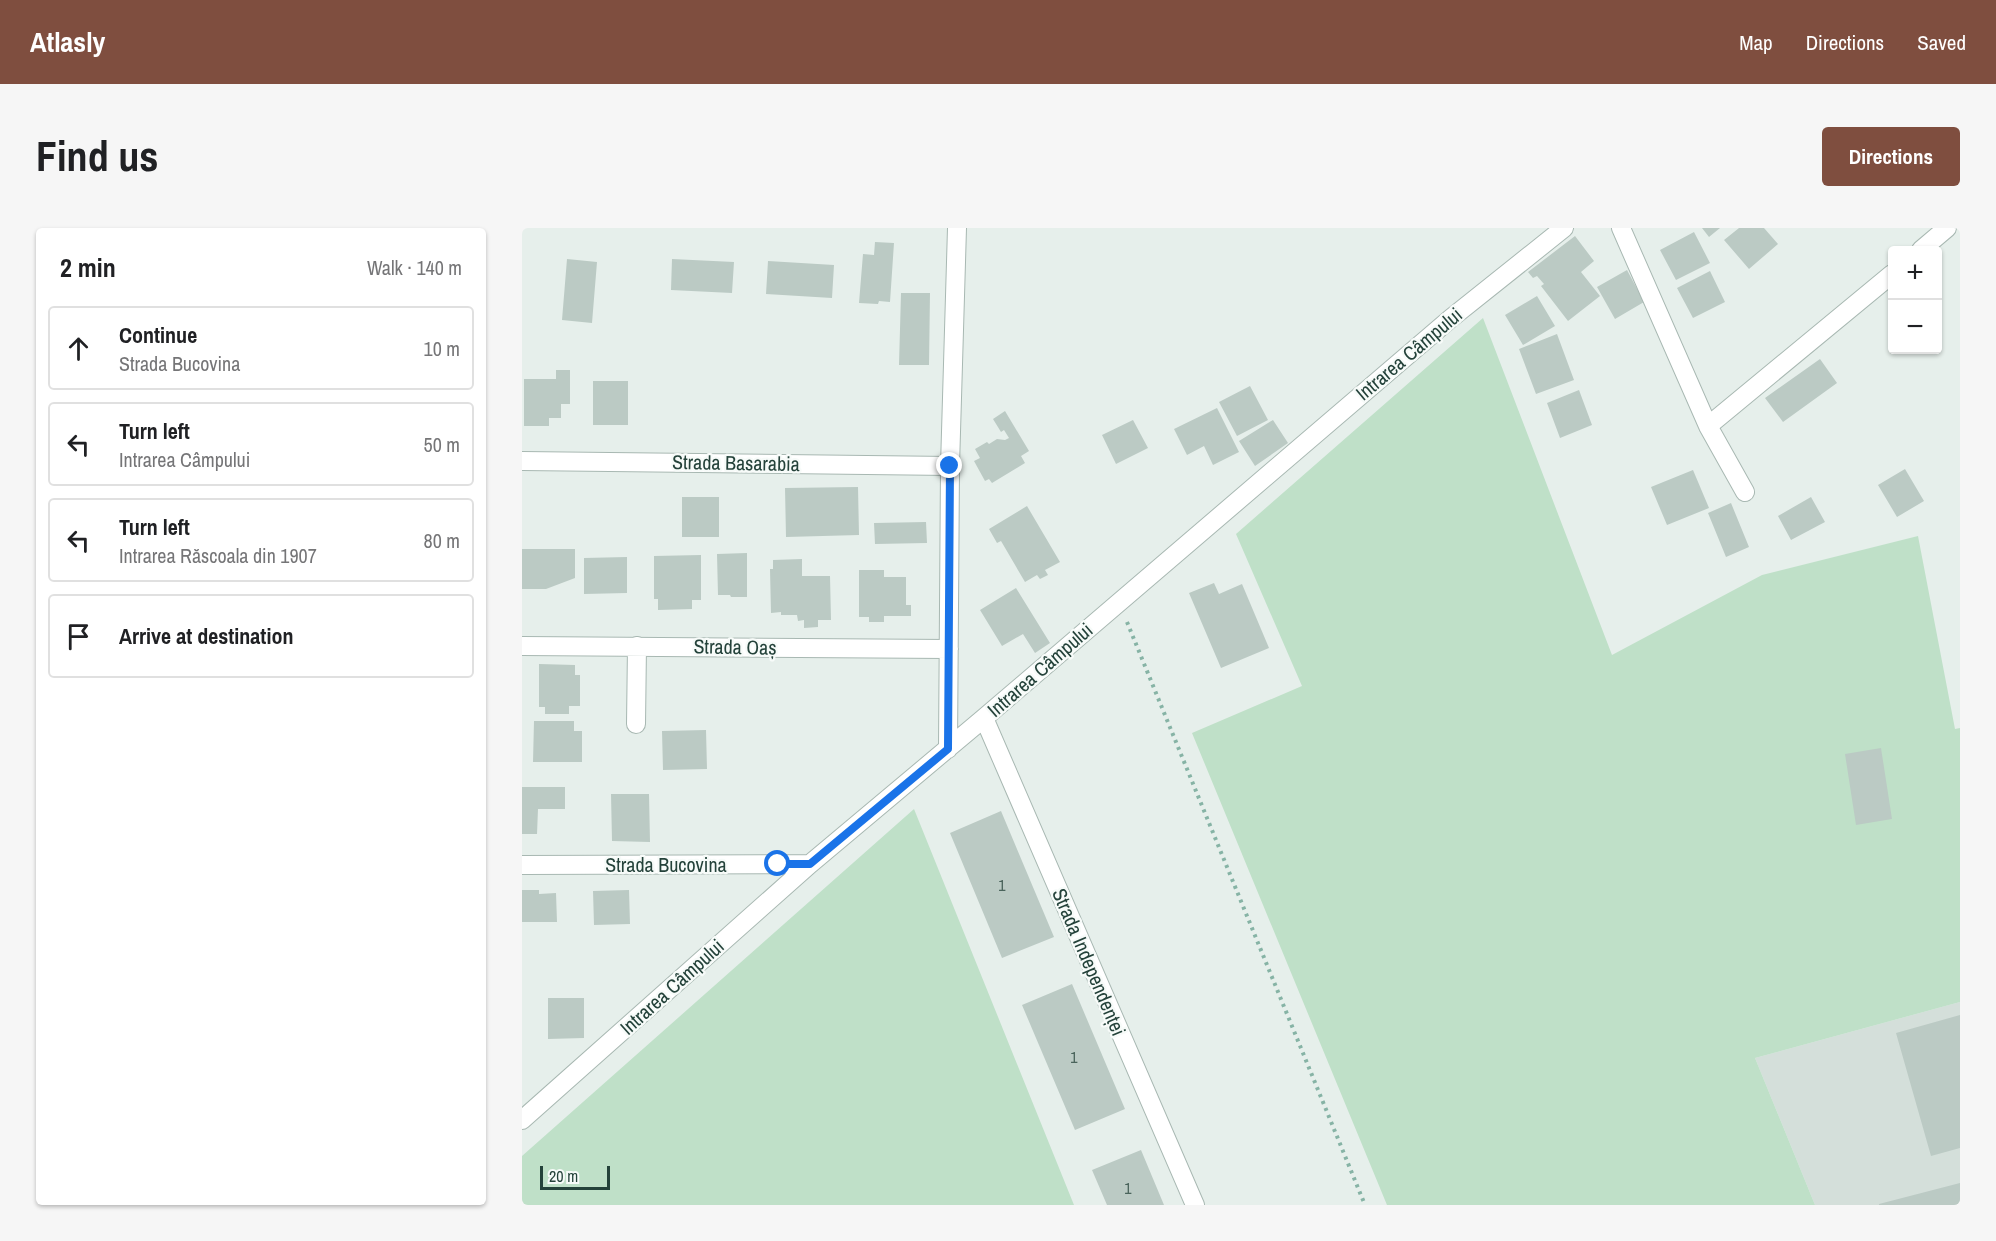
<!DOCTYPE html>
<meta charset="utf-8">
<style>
body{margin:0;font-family:"Archivo Narrow",sans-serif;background:#f6f6f6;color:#202124}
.controls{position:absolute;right:18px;top:18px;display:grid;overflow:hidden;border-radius:6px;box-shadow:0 2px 4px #0004}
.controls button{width:54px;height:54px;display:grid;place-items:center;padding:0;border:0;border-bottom:2px solid #e0e0e0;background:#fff;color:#202124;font:30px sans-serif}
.scale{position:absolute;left:18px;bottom:15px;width:70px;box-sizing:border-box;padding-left:6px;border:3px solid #24423a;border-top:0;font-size:16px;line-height:21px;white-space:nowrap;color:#24423a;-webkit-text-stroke:4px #f7fbf9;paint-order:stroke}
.stop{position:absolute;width:18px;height:18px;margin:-14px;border:4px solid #1a73e8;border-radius:50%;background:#fff}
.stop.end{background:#1a73e8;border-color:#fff;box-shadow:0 2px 6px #0008}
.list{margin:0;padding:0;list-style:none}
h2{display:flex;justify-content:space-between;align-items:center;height:78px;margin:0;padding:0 24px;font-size:26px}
h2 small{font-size:20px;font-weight:400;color:#757577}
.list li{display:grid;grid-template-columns:39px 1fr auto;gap:18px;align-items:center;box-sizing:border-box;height:84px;margin:0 12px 12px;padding:0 12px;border:2px solid #e0e0e0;border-radius:6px}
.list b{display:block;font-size:22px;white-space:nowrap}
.list p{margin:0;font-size:20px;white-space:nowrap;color:#757577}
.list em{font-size:20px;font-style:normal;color:#757577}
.icon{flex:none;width:33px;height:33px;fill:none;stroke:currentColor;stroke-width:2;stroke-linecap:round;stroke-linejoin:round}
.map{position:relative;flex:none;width:1438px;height:977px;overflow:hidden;border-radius:6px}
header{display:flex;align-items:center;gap:36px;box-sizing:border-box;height:84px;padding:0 30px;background:#7f4e3f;color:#fff}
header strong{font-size:28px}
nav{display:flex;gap:33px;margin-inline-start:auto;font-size:21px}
.intro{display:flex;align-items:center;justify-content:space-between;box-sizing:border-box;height:144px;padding:0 36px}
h1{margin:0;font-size:42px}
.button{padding:15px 27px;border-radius:6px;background:#7f4e3f;color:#fff;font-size:21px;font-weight:700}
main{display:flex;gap:36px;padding:0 36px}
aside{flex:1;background:#fff;border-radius:6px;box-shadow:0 2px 4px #0004}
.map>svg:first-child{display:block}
</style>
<header>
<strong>Atlasly</strong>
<nav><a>Map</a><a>Directions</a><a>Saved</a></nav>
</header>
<div class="intro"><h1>Find us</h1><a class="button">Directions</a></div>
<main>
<aside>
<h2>2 min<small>Walk · 140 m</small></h2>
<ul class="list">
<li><svg class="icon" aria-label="ahead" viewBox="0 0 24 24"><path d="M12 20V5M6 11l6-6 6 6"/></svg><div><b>Continue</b><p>Strada Bucovina</p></div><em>10 m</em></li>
<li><svg class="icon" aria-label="left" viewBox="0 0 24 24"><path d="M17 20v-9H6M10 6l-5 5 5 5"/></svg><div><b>Turn left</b><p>Intrarea Câmpului</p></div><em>50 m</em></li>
<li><svg class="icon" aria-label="left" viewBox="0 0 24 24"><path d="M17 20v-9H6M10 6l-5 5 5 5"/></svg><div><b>Turn left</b><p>Intrarea Răscoala din 1907</p></div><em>80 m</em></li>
<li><svg class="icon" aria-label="arrive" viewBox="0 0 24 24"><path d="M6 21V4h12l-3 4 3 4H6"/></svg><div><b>Arrive at destination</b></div></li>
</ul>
</aside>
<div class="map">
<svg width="1438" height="977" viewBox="0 0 1438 977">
<rect width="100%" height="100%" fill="#e6efeb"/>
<!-- built -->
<path fill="#d4dfda" d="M1438,774V977H1293L1233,830Z"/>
<!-- green -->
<path fill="#bfe0c8" d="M961,90L1090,427L1240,347L1396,308L1433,501L1438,500V774L1233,830L1293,977H865L670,505L780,458L714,306Z
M392,581L552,977H0V928Z"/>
<!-- building -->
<path fill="#bbcac4" d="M1180,0H1198L1187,9Z
M1217,0H1242L1256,16L1227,41L1202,12Z
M1172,4L1188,35L1154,52L1138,22Z
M1053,8L1072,33L1059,44L1078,68L1046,93L1019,58L1022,56L1015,48L1011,50L1006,44Z
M353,14L372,15L368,74L357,73L356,76L337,75L341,26L352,27Z
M45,31L75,34L70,95L40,92Z
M150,31L212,34L210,65L149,62Z
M246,33L312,37L310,70L244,66Z
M1105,42L1122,74L1093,91L1075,59Z
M1188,43L1203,74L1171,90L1155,60Z
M379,65H408L407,137H377Z
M1015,68L1033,98L1001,117L983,87Z
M1035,106L1052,152L1014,166L997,121Z
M1298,131L1315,155L1261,194L1243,170Z
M34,142H48V176H39V190H27V198H2V151H34Z
M71,153H106V197H71Z
M728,158L746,192L715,208L697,174Z
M1057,162L1070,197L1038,210L1025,175Z
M695,180L717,224L691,237L682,218L665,227L652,201Z
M483,183L507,223L499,228L503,235L470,255L467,251L463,253L452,233L458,230L453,221L465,214L467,216L475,211L483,212L487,210L482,202L479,204L471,191Z
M611,192L626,220L594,236L580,207Z
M751,192L766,215L733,238L717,213Z
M1383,241L1402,273L1375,289L1356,257Z
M1171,242L1187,280L1145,297L1129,259Z
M336,259L337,307L264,309L263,260Z
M160,269H197V309H160Z
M1289,269L1303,294L1269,312L1256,288Z
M1209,275L1227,319L1204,329L1186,285Z
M505,278L538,334L523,342L526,347L518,351L515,347L503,354L479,313L475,315L467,301Z
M404,294L405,315L353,316L352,295Z
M0,321H53V350L24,361H0Z
M225,325V369H209L208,367H196L195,326Z
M179,327V372H170V381L136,382V371H132V328Z
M105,329V365L62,366V330Z
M280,331V348H308L309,392H296V399L282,400V392L276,393L275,387H259V384L249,385L248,341H251V332Z
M337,342H362V349H384V377H389V388H362V394H347V389H337Z
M692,355L697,366L720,356L747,420L699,440L667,365Z
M494,360L528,415L513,425L501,406L480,418L458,382Z
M17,436L53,437V447H58V478H47V486H23V479H17Z
M12,493H52V503H60V534H11Z
M184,502L185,541L141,542L140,503Z
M1359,520L1370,591L1334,597L1323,526Z
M0,559H43V581H16L15,606H0Z
M89,566H127L128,614L90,613Z
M479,583L532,709L480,730L428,605Z
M0,662H17V666L34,665L35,694H0Z
M107,662L108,696L72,697L71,663Z
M550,756L603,881L553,902L500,777Z
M26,770H62V810L26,811Z
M1438,787V920L1409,928L1374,805Z
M619,922L642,977H585L570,942Z
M1438,955V977H1357V976Z"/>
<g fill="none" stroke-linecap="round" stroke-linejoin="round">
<!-- minor casing -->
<g stroke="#a8b8b2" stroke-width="20">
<path id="minor" d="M1099,0L1186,198L1223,264
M1399,22L1425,0
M1186,198L1370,46
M0,233L428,238
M0,418L427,421
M462,490L673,977
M114,496L115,418
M426,521L428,238L435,0
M0,637L288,636
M0,892L288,636L462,490L928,91L1042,0"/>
</g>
<!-- path -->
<path stroke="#86b3a5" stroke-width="4" stroke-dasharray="3 4.5" stroke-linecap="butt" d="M605,394L843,977"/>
<!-- minor -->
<use href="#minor" stroke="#fff" stroke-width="18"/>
</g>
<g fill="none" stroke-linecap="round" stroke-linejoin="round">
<!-- route -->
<path stroke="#1a73e8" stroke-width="8" d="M256,636H288L426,521L428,238"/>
</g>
<g text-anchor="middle" stroke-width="4.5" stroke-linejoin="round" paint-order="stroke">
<!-- number labels -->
<g font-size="16" fill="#4a645c">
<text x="480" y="663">1</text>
<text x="552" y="835">1</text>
<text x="606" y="966">1</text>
</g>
<!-- street labels -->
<g font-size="20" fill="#24423a" stroke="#f7fbf9">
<text transform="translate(887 126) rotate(-40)" y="7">Intrarea Câmpului</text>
<text transform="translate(214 235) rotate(1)" y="7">Strada Basarabia</text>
<text transform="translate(213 419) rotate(1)" y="7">Strada Oaș</text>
<text transform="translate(518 442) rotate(-41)" y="7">Intrarea Câmpului</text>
<text x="144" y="644">Strada Bucovina</text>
<text transform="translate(567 734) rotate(67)" y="7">Strada Independenței</text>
<text transform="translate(150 759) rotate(-42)" y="7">Intrarea Câmpului</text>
</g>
</g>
</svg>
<div class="controls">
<button>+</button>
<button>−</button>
</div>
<div class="scale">20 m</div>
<div class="stop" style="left:256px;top:636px"></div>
<div class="stop end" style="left:428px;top:238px"></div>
</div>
</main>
